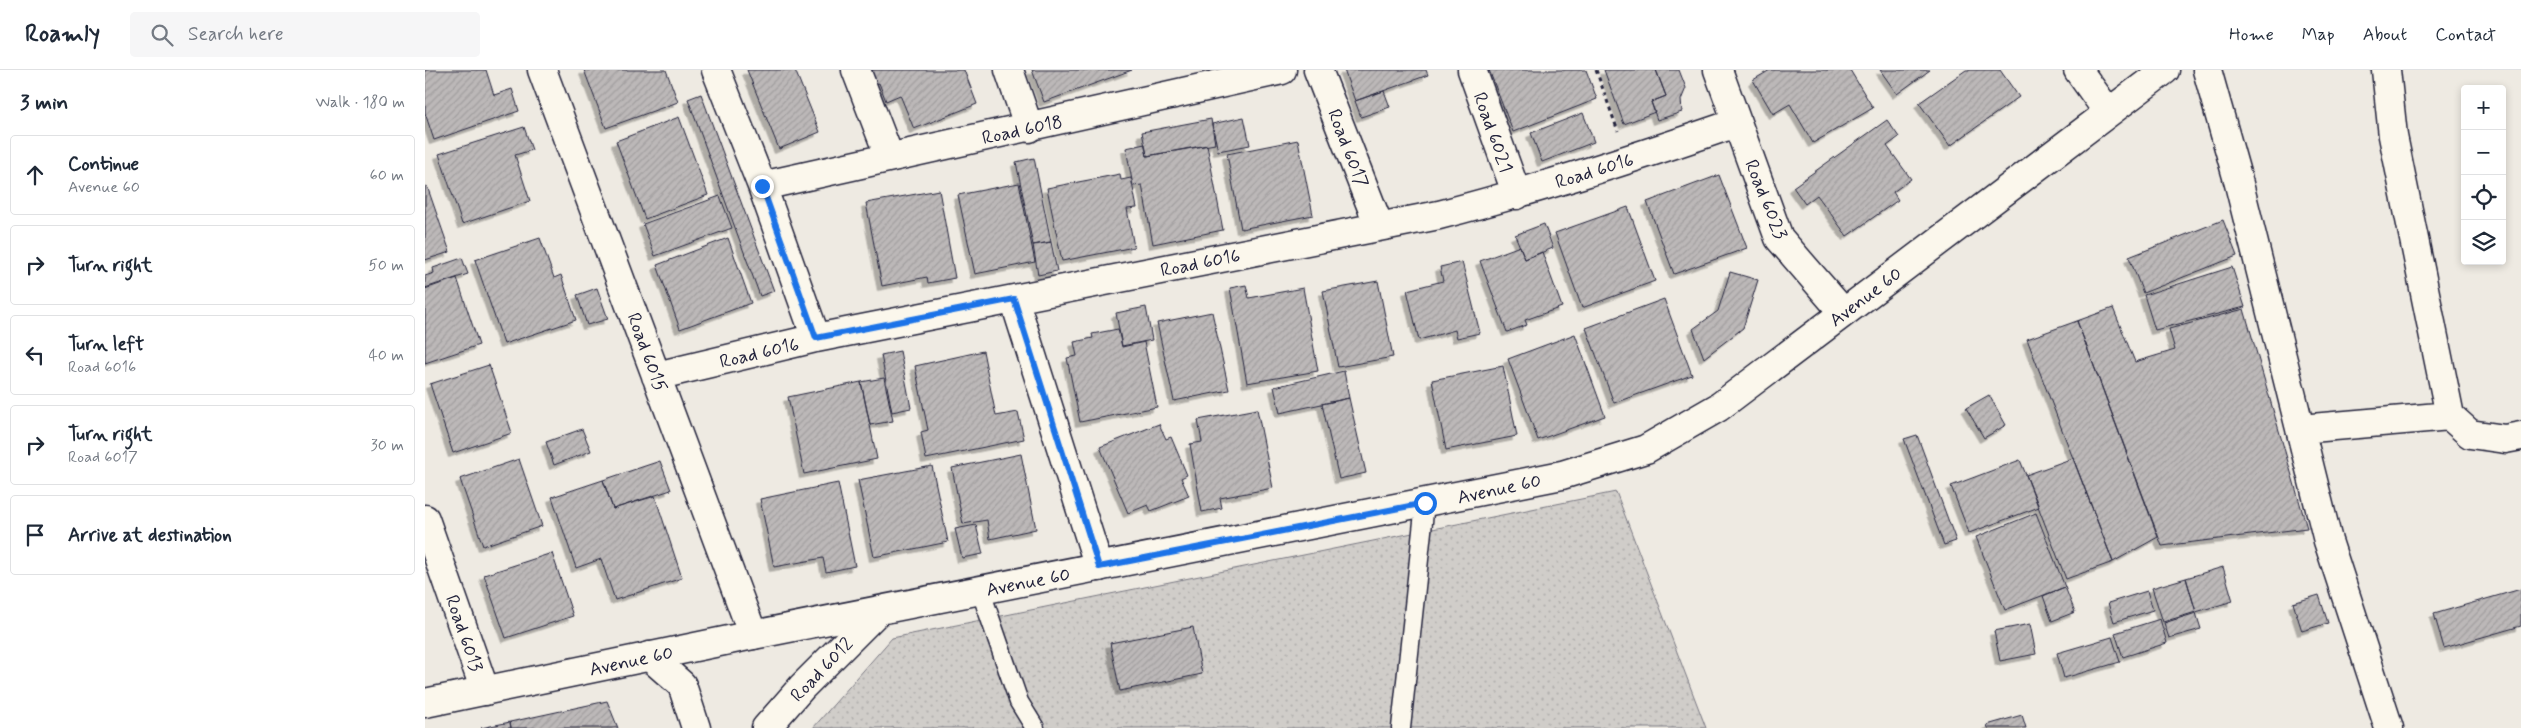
<!DOCTYPE html>
<meta charset="utf-8">
<style>
body{margin:0;font-family:Mynerve,sans-serif;background:#f6f6f7;color:#1f2937}
.controls{position:absolute;right:15px;top:15px;display:grid;overflow:hidden;border-radius:5px;box-shadow:0 2px 8px #0003}
.controls button{width:45px;height:45px;display:grid;place-items:center;padding:0;border:0;border-bottom:1px solid #e0e1e3;background:#fff;color:#1f2937;font:25px sans-serif}
.stop{position:absolute;width:15px;height:15px;margin:-11px;border:4px solid #1a73e8;border-radius:50%;background:#fff}
.stop.end{background:#1a73e8;border-color:#fff;box-shadow:0 1px 5px #0008}
.list{margin:0;padding:0;list-style:none}
h2{display:flex;justify-content:space-between;align-items:center;height:65px;margin:0;padding:0 20px;font-size:21px}
h2 small{font-size:16px;font-weight:400;color:#747a83}
.list li{display:grid;grid-template-columns:32px 1fr auto;gap:15px;align-items:center;box-sizing:border-box;height:80px;margin:0 10px 10px;padding:0 10px;border:1px solid #e0e1e3;border-radius:5px}
.list b{display:block;font-size:19px;white-space:nowrap}
.list p{margin:0;font-size:16px;white-space:nowrap;color:#747a83}
.list em{font-size:16px;font-style:normal;color:#747a83}
.icon{flex:none;width:28px;height:28px;fill:none;stroke:currentColor;stroke-width:2;stroke-linecap:round;stroke-linejoin:round}
.map{position:relative;flex:none;width:2096px;height:658px;overflow:hidden}
header{display:flex;align-items:center;gap:30px;box-sizing:border-box;height:70px;padding:0 25px;background:#fff;border-bottom:1px solid #e0e1e3}
header strong{font-size:24px}
nav{display:flex;gap:28px;margin-inline-start:auto;font-size:18px}
.search{width:350px;height:45px;background:#f6f6f7;display:flex;align-items:center;gap:12px;box-sizing:border-box;padding:0 18px;border-radius:5px;color:#747a83;font-size:19px}
main{display:flex}
aside{flex:1;background:#fff}
.map>svg:first-child{display:block}
</style>
<header>
<strong>Roamly</strong>
<div class="search"><svg class="icon" aria-label="search" viewBox="0 0 24 24"><circle cx="10" cy="10" r="6"/><path d="M15 15l6 6"/></svg>Search here</div>
<nav><a>Home</a><a>Map</a><a>About</a><a>Contact</a></nav>
</header>
<main>
<aside>
<h2>3 min<small>Walk · 180 m</small></h2>
<ul class="list">
<li><svg class="icon" aria-label="ahead" viewBox="0 0 24 24"><path d="M12 20V5M6 11l6-6 6 6"/></svg><div><b>Continue</b><p>Avenue 60</p></div><em>60 m</em></li>
<li><svg class="icon" aria-label="right" viewBox="0 0 24 24"><path d="M7 20v-9h11M14 6l5 5-5 5"/></svg><div><b>Turn right</b></div><em>50 m</em></li>
<li><svg class="icon" aria-label="left" viewBox="0 0 24 24"><path d="M17 20v-9H6M10 6l-5 5 5 5"/></svg><div><b>Turn left</b><p>Road 6016</p></div><em>40 m</em></li>
<li><svg class="icon" aria-label="right" viewBox="0 0 24 24"><path d="M7 20v-9h11M14 6l5 5-5 5"/></svg><div><b>Turn right</b><p>Road 6017</p></div><em>30 m</em></li>
<li><svg class="icon" aria-label="arrive" viewBox="0 0 24 24"><path d="M6 21V4h12l-3 4 3 4H6"/></svg><div><b>Arrive at destination</b></div></li>
</ul>
</aside>
<div class="map">
<svg width="2096" height="658" viewBox="0 0 2096 658">
<defs>
<pattern id="grass-dots" width="8" height="8" patternUnits="userSpaceOnUse" patternTransform="scale(1.25)"><rect width="8" height="8" fill="#d0cdc9"/><path d="M2 2h.1M6 6h.1" fill="none" stroke="#b2b0ae" stroke-width="1.8" stroke-linecap="round"/></pattern>
<pattern id="building-hatch" width="6" height="6" patternUnits="userSpaceOnUse" patternTransform="scale(1.25)"><rect width="6" height="6" fill="#bcb8b8"/><path d="M-1 1l2-2M0 6l6-6M5 7l2-2" fill="none" stroke="#a19e9f"/></pattern>
<filter id="shadow"><feDropShadow dx="-4.5" dy="4.5" stdDeviation="0" flood-color="#0004"/></filter>
</defs>
<rect width="100%" height="100%" fill="#eeeae2"/>
<filter id="ink" filterUnits="userSpaceOnUse"><feTurbulence type="fractalNoise" baseFrequency=".02" numOctaves="2"/><feDisplacementMap in="SourceGraphic" scale="10" xChannelSelector="R" yChannelSelector="G"/><feConvolveMatrix kernelMatrix="1 2 1 2 8 2 1 2 1" color-interpolation-filters="sRGB"/></filter>
<g filter="url(#ink)">
<!-- grass -->
<path fill="url(#grass-dots)" stroke="#797882" d="M1191,422L1281,658H388L467,568Z"/>
<!-- building -->
<path fill="url(#building-hatch)" stroke="#22223b" filter="url(#shadow)" d="M0,0H61L69,25L87,19L94,41L9,70L0,43Z
M159,0H241L253,32L181,58Z
M322,0H370L395,62L354,79Z
M437,0H539L552,34L489,59L475,25L461,31L454,13L444,17Z
M607,0H707L619,32Z
M919,0H1001L1003,5L930,31Z
M1064,0H1161L1172,29L1088,62Z
M1179,0H1231L1241,26L1226,32L1230,42L1199,54Z
M1231,0H1254L1261,18L1256,30L1257,42L1232,50L1226,32L1241,26Z
M1345,0H1425L1448,38L1388,73L1365,34L1348,44L1328,10Z
M1455,0H1505L1472,24Z
M1541,0H1575L1594,27L1525,76L1494,33Z
M959,21L965,37L936,47L930,31Z
M276,24L349,221L335,226L263,29Z
M1158,43L1169,72L1117,92L1106,63Z
M254,47L283,125L220,149L191,71Z
M819,47L825,75L793,81L787,54Z
M786,49L790,74L722,86L717,62Z
M1462,50L1474,67L1462,76L1486,109L1468,122L1473,130L1422,166L1392,125L1380,134L1368,117Z
M99,57L107,80L90,85L105,131L37,154L14,84Z
M873,70L888,145L816,159L802,84Z
M720,74L722,86L782,75L798,160L728,174L717,115L708,116L701,78Z
M609,88L626,172L608,175L591,92Z
M695,104L696,110L706,108L712,138L702,139L709,177L637,191L622,118Z
M1294,105L1322,178L1249,204L1222,132Z
M594,113L610,192L550,204L533,125Z
M2,116L25,182L0,190V117Z
M514,120L530,208L503,213L502,207L457,216L441,133Z
M295,126L307,158L230,186L218,154Z
M1203,137L1230,211L1157,238L1130,163Z
M1798,150L1812,186L1718,223L1704,187Z
M1119,154L1128,178L1100,189L1090,165Z
M115,168L129,208L136,205L151,250L79,274L50,190Z
M303,168L326,233L255,259L232,195Z
M626,172L632,201L613,205L608,175Z
M1095,176L1100,189L1117,182L1137,237L1100,250L1102,255L1082,262L1055,191Z
M37,188L43,204L0,218V206L9,203L8,198Z
M1037,192L1055,263L1032,268L1030,260L994,270L982,220L1018,211L1015,197Z
M1807,197L1820,237L1730,260L1719,225Z
M1305,202L1333,210L1318,258L1279,288L1268,259L1293,241Z
M32,208L54,275L0,293V219Z
M953,211L968,287L913,297L898,221Z
M821,215L824,228L878,218L893,301L822,313L805,218Z
M172,218L183,249L162,255L152,225Z
M1239,229L1267,305L1189,333L1161,258Z
M721,237L727,270L697,276L691,243Z
M1688,238L1710,292L1750,280L1744,259L1819,239L1882,458L1737,476L1652,251Z
M787,242L804,320L749,331L732,253Z
M1652,251L1733,467L1688,492L1602,269Z
M693,259L697,277L719,272L732,337L655,352L642,288L652,286L649,272L668,268L667,264Z
M1150,264L1180,346L1113,370L1083,289Z
M475,281L486,338L467,342L456,285Z
M558,281L571,346L593,342L599,369L501,389L496,362L503,360L490,296Z
M64,295L87,363L28,383L5,314Z
M1078,296L1092,366L1021,380L1007,310Z
M919,301L924,328L855,343L849,317Z
M459,308L468,351L445,355L436,312Z
M436,312L452,389L379,404L363,327Z
M1564,325L1581,355L1559,368L1541,338Z
M924,328L941,403L914,409L897,334Z
M832,339L848,418L795,428L797,438L777,442L765,374L777,372L773,350Z
M734,354L741,369L746,367L762,405L756,408L764,426L726,441L723,435L703,443L675,377Z
M157,359L166,381L129,395L121,372Z
M1492,365L1531,471L1519,475L1479,369Z
M596,384L611,459L565,469L562,450L538,454L527,398Z
M1648,388L1688,492L1641,509L1601,405Z
M94,389L117,456L58,476L35,409Z
M1595,390L1614,437L1544,463L1526,416Z
M235,391L246,420L188,439L178,410Z
M507,396L523,472L449,487L433,410Z
M178,410L188,439L230,426L257,508L190,530L176,489L151,498L127,427Z
M413,413L430,496L401,502L398,488L349,497L335,429Z
M1611,443L1640,517L1580,540L1551,467Z
M551,455L558,484L537,488L530,459Z
M127,483L148,546L81,568L59,505Z
M1798,497L1808,531L1771,542L1761,508Z
M1761,508L1771,542L1738,552L1727,518Z
M1640,517L1650,542L1627,551L1618,526Z
M2096,519V556L2019,578L2009,544Z
M1722,521L1728,540L1689,552L1683,533Z
M1894,525L1903,553L1877,561L1868,533Z
M1771,543L1776,559L1744,568L1739,553Z
M1735,549L1742,573L1698,587L1690,563Z
M1605,554L1611,584L1575,591L1569,561Z
M768,557L777,604L695,621L685,573Z
M1687,567L1695,592L1639,608L1632,583Z
M182,631L193,658H86L85,652Z
M1597,645L1601,658H1563L1562,655Z
M85,652L86,658H56Z"/>
<g fill="none" stroke-linecap="round" stroke-linejoin="round">
<!-- service casing -->
<g stroke="#22223b" stroke-width="21">
<path id="service" d="M555,519L594,632L610,658
M976,658L1000,433"/>
</g>
<!-- minor casing -->
<g stroke="#22223b" stroke-width="31">
<path id="minor" d="M117,0L328,565
M291,0L337,116L391,268
M431,0L464,86
M584,0L604,58
M893,0L954,156
M1047,0L1092,125
M1293,0L1354,168L1418,242
M1653,0L1683,42
M1782,0L1814,114L1903,471L1964,658
M1961,0L1968,66L2025,346
M337,116L857,0
M589,229L674,497
M231,306L391,268L1014,145C1115,119 1213,87 1311,53
M1875,359L2025,346L2045,364L2080,369L2096,366
M0,449L60,621
M224,586L257,615L271,658
M341,658L377,617L452,542"/>
</g>
<!-- tertiary casing -->
<g stroke="#22223b" stroke-width="31">
<path id="tertiary" d="M0,633L328,565L1137,405L1221,379L1294,337L1740,0"/>
</g>
<!-- path -->
<path stroke="#22223b" stroke-width="3" stroke-dasharray="4 4" stroke-linecap="butt" d="M1171,0L1193,61"/>
<!-- service -->
<use href="#service" stroke="#fbf7ec" stroke-width="18"/>
<!-- minor -->
<use href="#minor" stroke="#fbf7ec" stroke-width="28"/>
<!-- tertiary -->
<use href="#tertiary" stroke="#fbf7ec" stroke-width="28"/>
</g>
</g>
<g fill="none" stroke-linecap="round" stroke-linejoin="round" filter="url(#ink)">
<!-- route -->
<path stroke="#1a73e8" stroke-width="6" d="M337,116L391,268L589,229L674,497L1000,433"/>
</g>
<g text-anchor="middle" stroke-width="4" stroke-linejoin="round" paint-order="stroke">
<!-- street labels -->
<g font-size="19" fill="#22223b" stroke="#fbf7ec">
<text transform="translate(597 59) rotate(-12)" y="7">Road 6018</text>
<text transform="translate(1069 62) rotate(70)" y="7">Road 6021</text>
<text transform="translate(924 78) rotate(69)" y="7">Road 6017</text>
<text transform="translate(1169 100) rotate(-17)" y="7">Road 6016</text>
<text transform="translate(1342 129) rotate(68)" y="7">Road 6023</text>
<text transform="translate(775 192) rotate(-11)" y="7">Road 6016</text>
<text transform="translate(1440 226) rotate(-37)" y="7">Avenue 60</text>
<text transform="translate(223 282) rotate(70)" y="7">Road 6015</text>
<text transform="translate(334 282) rotate(-13)" y="7">Road 6016</text>
<text transform="translate(1074 418) rotate(-12)" y="7">Avenue 60</text>
<text transform="translate(603 511) rotate(-11)" y="7">Avenue 60</text>
<text transform="translate(40 563) rotate(71)" y="7">Road 6013</text>
<text transform="translate(206 590) rotate(-12)" y="7">Avenue 60</text>
<text transform="translate(396 599) rotate(-46)" y="7">Road 6012</text>
</g>
</g>
</svg>
<div class="controls">
<button>+</button>
<button>−</button>
<button><svg class="icon" aria-label="locate" viewBox="0 0 24 24"><circle cx="12" cy="12" r="6"/><path d="M12 2v4M12 18v4M2 12h4M18 12h4"/></svg></button>
<button><svg class="icon" aria-label="layers" viewBox="0 0 24 24"><path d="M12 4l9 5-9 5-9-5zM3 14l9 5 9-5"/></svg></button>
</div>
<div class="stop" style="left:1000px;top:433px"></div>
<div class="stop end" style="left:337px;top:116px"></div>
</div>
</main>
